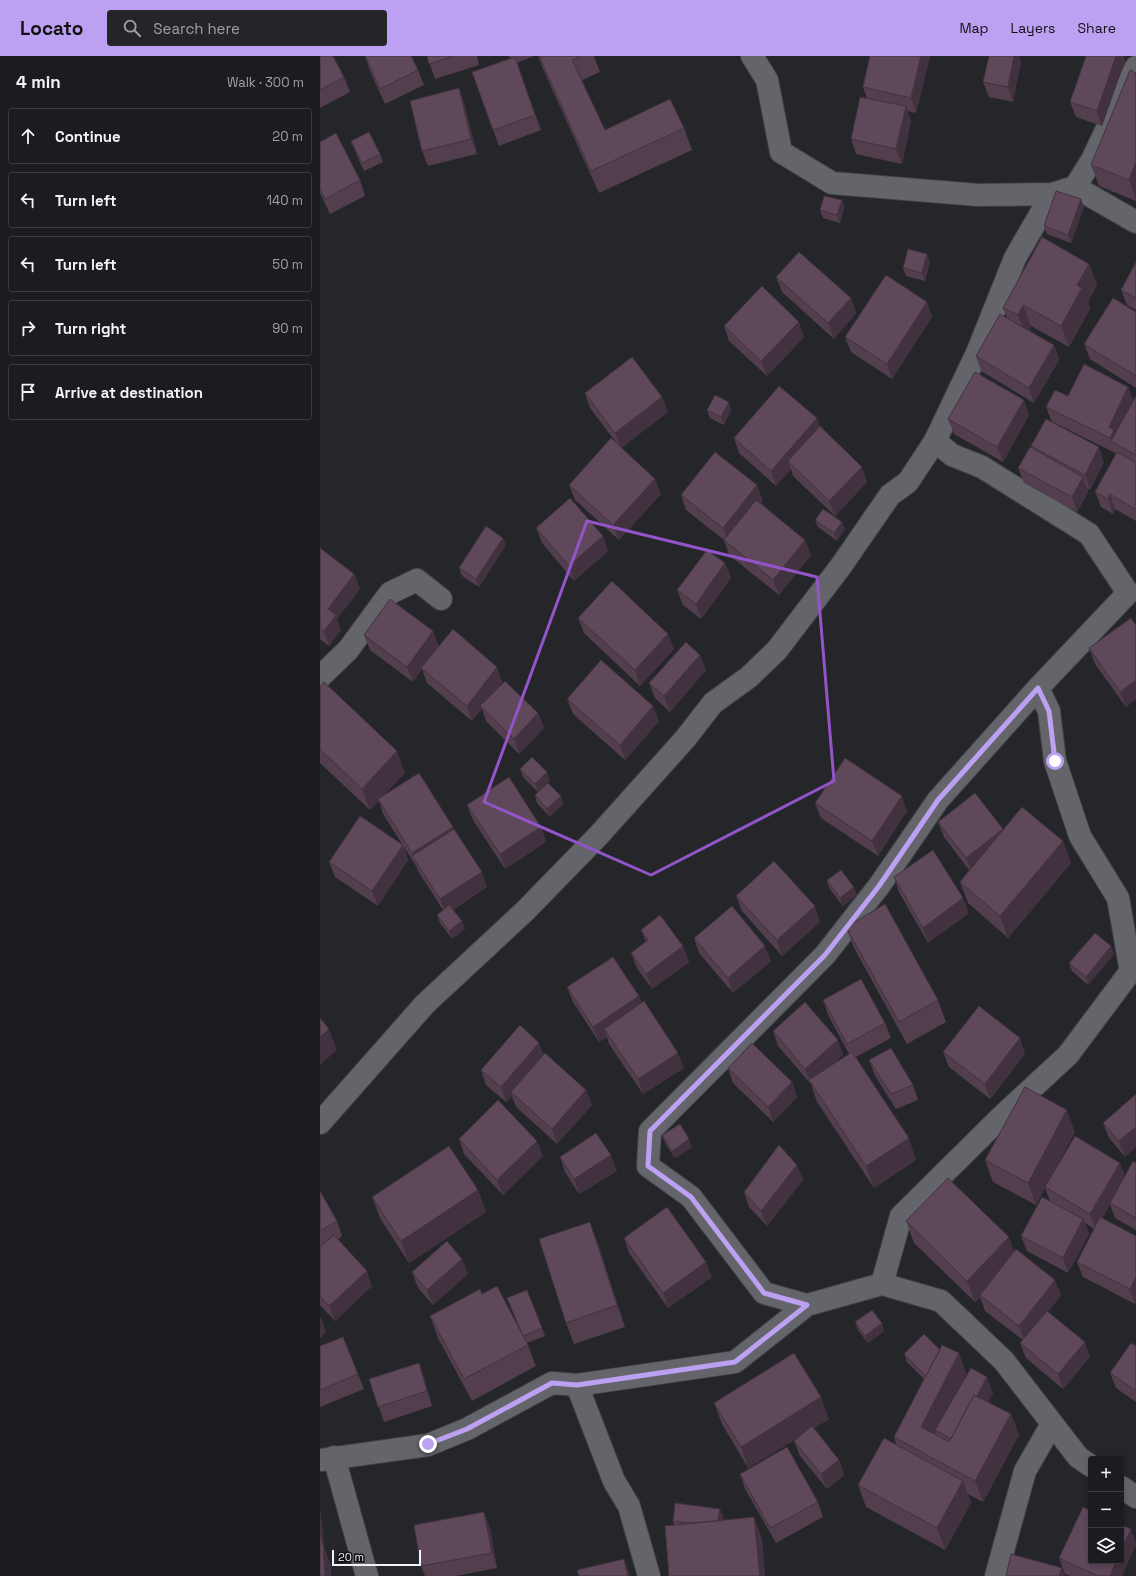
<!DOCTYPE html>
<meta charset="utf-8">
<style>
body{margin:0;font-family:"Space Grotesk",sans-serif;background:#252529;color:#f1f3f6}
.controls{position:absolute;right:12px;bottom:12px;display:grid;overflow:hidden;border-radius:4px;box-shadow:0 2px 6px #0003}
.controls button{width:36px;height:36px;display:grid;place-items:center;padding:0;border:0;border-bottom:1px solid #3a3a3e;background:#1c1c20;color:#f1f3f6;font:20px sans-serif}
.scale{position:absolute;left:12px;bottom:10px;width:89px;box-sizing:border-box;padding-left:4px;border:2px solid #f2f3f6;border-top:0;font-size:11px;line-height:14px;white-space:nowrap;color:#f2f3f6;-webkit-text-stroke:3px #0f0f11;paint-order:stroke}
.stop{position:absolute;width:12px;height:12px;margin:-9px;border:3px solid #bca0f2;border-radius:50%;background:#fff}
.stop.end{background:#bca0f2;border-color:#fff;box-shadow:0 1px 4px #0008}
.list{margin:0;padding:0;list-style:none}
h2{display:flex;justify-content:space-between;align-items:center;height:52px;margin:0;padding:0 16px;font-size:17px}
h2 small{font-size:13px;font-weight:400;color:#a0a1a5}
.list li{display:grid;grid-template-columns:26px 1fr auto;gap:12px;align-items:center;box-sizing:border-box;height:56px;margin:0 8px 8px;padding:0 8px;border:1px solid #3a3a3e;border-radius:4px}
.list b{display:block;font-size:15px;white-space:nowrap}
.list em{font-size:13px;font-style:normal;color:#a0a1a5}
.icon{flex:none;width:22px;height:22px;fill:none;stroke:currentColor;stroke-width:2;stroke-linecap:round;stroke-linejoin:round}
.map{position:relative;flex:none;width:816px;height:1520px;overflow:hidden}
header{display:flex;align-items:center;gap:24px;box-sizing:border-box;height:56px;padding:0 20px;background:#bca0f2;color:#111}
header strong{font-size:19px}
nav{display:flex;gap:22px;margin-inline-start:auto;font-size:14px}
.search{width:280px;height:36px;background:#252529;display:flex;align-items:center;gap:10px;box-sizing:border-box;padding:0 14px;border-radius:4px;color:#a0a1a5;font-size:15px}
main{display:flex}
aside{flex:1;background:#1c1c20}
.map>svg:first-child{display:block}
</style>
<header>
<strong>Locato</strong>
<div class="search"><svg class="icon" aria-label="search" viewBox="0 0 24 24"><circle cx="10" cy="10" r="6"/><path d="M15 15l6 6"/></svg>Search here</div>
<nav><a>Map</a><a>Layers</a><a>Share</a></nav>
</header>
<main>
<aside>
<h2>4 min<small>Walk · 300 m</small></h2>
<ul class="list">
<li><svg class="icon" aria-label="ahead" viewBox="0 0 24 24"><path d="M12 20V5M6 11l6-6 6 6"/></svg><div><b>Continue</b></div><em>20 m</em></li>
<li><svg class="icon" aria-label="left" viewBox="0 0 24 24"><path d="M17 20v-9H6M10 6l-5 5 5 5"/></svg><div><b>Turn left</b></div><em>140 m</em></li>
<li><svg class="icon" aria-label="left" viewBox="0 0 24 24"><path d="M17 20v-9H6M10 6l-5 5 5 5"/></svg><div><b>Turn left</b></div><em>50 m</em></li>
<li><svg class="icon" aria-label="right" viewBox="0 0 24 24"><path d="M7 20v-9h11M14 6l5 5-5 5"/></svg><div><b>Turn right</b></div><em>90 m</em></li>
<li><svg class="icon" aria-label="arrive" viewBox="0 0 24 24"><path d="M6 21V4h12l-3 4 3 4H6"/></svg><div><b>Arrive at destination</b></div></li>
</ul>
</aside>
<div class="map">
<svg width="816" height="1520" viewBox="0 0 816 1520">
<rect width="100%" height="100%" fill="#25262a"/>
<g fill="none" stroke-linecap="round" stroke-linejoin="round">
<!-- minor casing -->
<g stroke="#404145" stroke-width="24">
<path id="minor" d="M432,0L447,24L461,96L512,127L658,139L732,138L755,131L772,104L816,11
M755,131L816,166
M0,621L28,594L70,537L97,524L121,543
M718,632L729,655L735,705L760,780L798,842L811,916
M0,1067L105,948L205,855L279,779L365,683L393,647L429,621L457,594L521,510L570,439L588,426L615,385L657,297L695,202L732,138
M562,1228L581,1160L682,1060L748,999L816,908
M487,1249L444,1237L371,1141L328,1110L330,1075L505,899L559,830L618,744L718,632L808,537L769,478L662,411L632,399L615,385
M257,1329L415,1306L487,1249L562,1228L621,1245L684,1305L758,1401L771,1410
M14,1401L47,1520
M0,1404L108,1389L147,1373L232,1327L257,1329L294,1425L309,1450L329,1520
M801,1431L816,1441
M676,1520L705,1415L732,1368"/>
</g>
<!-- minor -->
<use href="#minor" stroke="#64656a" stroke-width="22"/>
</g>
<!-- wall -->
<path fill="#523e4d" d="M0,0L24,21L30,36L0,52Z
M45,0L98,14L104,29L65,48L50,15Z
M107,0H157L159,9L115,23Z
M189,0H214L197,7L221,74L179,90L152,16L190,2Z
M218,0H274L280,16L262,24L285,74L364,72L372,94L279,137L223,13Z
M550,0H610L596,57L587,55L591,65L582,108L536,98L531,83L547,42L543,31Z
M669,0H699L701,5L693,46L669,41L663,26Z
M805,5L782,70L756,61L750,46Z
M816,17V145L779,130L771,109Z
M139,32L144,47L157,98L108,110L102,95Z
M31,85L60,98L63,106L44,115L34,93Z
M0,86L40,124L45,140L10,158L0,137Z
M522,144L524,152L520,167L503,162L500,154Z
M764,151L751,187L727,178L724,170Z
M610,206L605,225L586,220L583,212Z
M816,206V254L807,249L801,234Z
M769,208L777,229L768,246L770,253L749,291L711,270L709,275L734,289L739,304L714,347L661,315L656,300L687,262L683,252Z
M456,221L531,242L536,257L514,283L462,236Z
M607,246L612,261L572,323L531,296L525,281Z
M816,256V332L770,303L764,288Z
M404,270L484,281L447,320L409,285Z
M808,331L813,345L816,340V465L795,453L793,458L781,451L775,436L796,398L795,397L733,366L784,406L770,434L767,432L768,436L757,456L704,427L698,412L712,393L711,390L732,366L726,351L748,340Z
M265,337L342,341L348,356L301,392L341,438L299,484L255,444L249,429L298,389L270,352Z
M387,354H411L404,369L390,362Z
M709,359L683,406L634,378L628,363Z
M497,362L500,371L547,426L515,460L473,420L471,413L456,430L419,397L414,382Z
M361,439L443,445L441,447L485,484L491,499L459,539L409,499L404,484L366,454Z
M495,464L525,474L517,485L498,471Z
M216,472L288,495L254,525L222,487Z
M183,482L186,489L159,531L142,520L139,512Z
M0,492L34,518L40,533L17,563L21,574L9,590L0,583Z
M405,507L411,522L381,563L363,549L357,534Z
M258,562L354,593L320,630L264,577Z
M816,569V643L806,651L775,608L769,592Z
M44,579L119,590L177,611L182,626L176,634L218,657L224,672L199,698L166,665L162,653L152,665L107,627L102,613L93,626L50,594Z
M386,614L350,656L335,642L329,627Z
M0,631L85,717L63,740L134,773L167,831L133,854L145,873L132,883L120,867L117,859L123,854L98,815L96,810L84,791L88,804L58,850L15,821L9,806L82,788L63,758L59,745L50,754L0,707Z
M247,643L333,650L339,665L305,704L253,658Z
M200,713L230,724L226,728L241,740L243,748L230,761L217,747L215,739L218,736L203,721Z
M495,747L587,755L558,800L501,762Z
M147,749L221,771L226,786L185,813L153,764Z
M618,766L683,774L743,785L751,807L688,882L648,847L640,826L649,814L624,781Z
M574,821L649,857L608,887L579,836Z
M507,824L534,831L537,839L523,850L509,832Z
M416,840L500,866L462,900L422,855Z
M526,871L618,944L626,966L587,988L534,892Z
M321,874L369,906L332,933L317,912L311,897L326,886Z
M374,882L451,905L413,937L379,897Z
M791,890L794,898L768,929L752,915L749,907Z
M247,931L319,940L322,947L364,1012L323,1038L289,988L287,981L279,986L253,946Z
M503,944L565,967L571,982L536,1001L596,1104L554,1132L497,1046L491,1028L458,990L453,975L523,999L513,1008L529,998L508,959Z
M623,996L705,998L670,1043L629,1011Z
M224,999L266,1034L272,1049L237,1088L196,1051L192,1040L186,1046L166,1029L161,1014Z
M549,1004L593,1029L598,1044L576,1053L555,1020Z
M408,1012L472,1026L477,1041L453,1066L413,1027Z
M816,1038L805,1101L789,1082L783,1067Z
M755,1076L727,1128L805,1120L816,1107V1174L795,1162L790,1148L782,1162L816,1180L815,1248L763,1221L757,1206L774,1173L765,1167L769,1178L748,1217L707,1195L701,1180L730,1145L725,1132L716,1149L673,1126L665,1104Z
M342,1079L372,1091L355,1102L345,1087Z
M139,1083L223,1100L183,1139L144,1098Z
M240,1101L297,1115L259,1138L245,1116Z
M477,1109L483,1124L447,1170L429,1151L424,1136Z
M158,1134L166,1156L89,1207L60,1162L52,1141Z
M0,1135L17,1165L22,1180L18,1183L52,1230L15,1265L0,1249Z
M586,1165L694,1195L741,1239L728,1256L770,1301L743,1333L706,1302L700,1287L703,1284L665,1255L660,1241L655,1246L594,1187Z
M304,1182L392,1221L348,1252L309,1197Z
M278,1188L305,1271L254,1288L246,1267Z
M142,1203L148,1218L113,1249L98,1232L92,1216Z
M162,1238L199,1271L222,1272L225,1280L207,1287L216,1310L152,1345L118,1282L110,1260Z
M535,1266L562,1267L564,1275L548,1287L538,1274Z
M0,1290L38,1318L44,1333L0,1351Z
M816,1290V1346L796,1332L790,1317Z
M620,1294L647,1319L673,1337L668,1346L691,1358L699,1379L663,1446L648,1438L651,1447L625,1494L546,1451L538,1429L576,1388L574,1381L604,1323L587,1306L584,1298Z
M99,1307L104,1322L112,1350L64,1366L49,1323Z
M394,1347L509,1363L494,1372L519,1404L524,1419L507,1433L480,1400L474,1385L476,1383L428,1412L402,1368Z
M420,1418L498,1446L503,1461L456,1487L425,1433Z
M0,1454L4,1490H3L11,1510V1520H0Z
M403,1461L402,1464L442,1483L445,1520H349L354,1469L353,1465Z
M170,1472L177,1512L136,1520H105L101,1510Z
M739,1502L802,1520H750L745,1518Z"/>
<!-- shaded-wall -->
<path fill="#42323f" d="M601,0H610L596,57L591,42Z
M694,0H699L701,5L693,46L688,31Z
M796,0H804L805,5L782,70L777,55Z
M139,32L144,47L157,98L151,83Z
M586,50L591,65L582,108L576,93Z
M816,106V144L809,124Z
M761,143L764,151L751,187L748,179Z
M522,144L524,152L520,167L517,159Z
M607,198L610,206L605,225L602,217Z
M769,208L777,229L768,246L770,253L749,291L741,270L757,229Z
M531,242L536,257L514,283L508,267Z
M607,246L612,261L572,323L567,308Z
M703,249L711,270L706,281L698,259Z
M479,266L484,281L447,320L441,305Z
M734,289L739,304L714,347L709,332Z
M808,331L814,346L791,385L790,382L789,371Z
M342,341L348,356L301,392L295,377Z
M704,344L709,359L683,406L677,391Z
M409,346L411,354L404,369L401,361Z
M497,362L502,378L468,405L471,413L456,430L451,415Z
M779,391L784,406L770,434L765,419Z
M542,411L547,426L515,460L509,445Z
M763,421L768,436L757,456L752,441Z
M335,423L341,438L299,484L293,469Z
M437,429L443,445L409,488L403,472Z
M790,438L795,453L793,458L788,443Z
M522,466L525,474L517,485L514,477Z
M283,480L288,495L254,525L249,510Z
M183,482L186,489L159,531L156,523Z
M485,484L491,499L459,539L453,524Z
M405,507L411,522L381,563L376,548Z
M34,518L40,533L17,563L21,574L9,590L4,575L8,553Z
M113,575L119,590L101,612L102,613L93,626L87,611Z
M348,578L354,593L320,630L315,614Z
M380,599L386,614L350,656L344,640Z
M177,611L182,626L162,652L160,650L162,653L152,665L147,650Z
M816,624V643L806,651L800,636Z
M333,650L339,665L305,704L300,689Z
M218,657L224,672L199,698L194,683Z
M77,695L85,717L59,745L58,743L59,745L50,754L42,733Z
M227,716L230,724L218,736L215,728Z
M241,740L243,748L230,761L227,753Z
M582,740L587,755L558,800L552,785Z
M133,771L138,786L93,802L92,797Z
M221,771L226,786L185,813L180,798Z
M683,773L688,788L652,817L646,802Z
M743,785L751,807L688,882L680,860Z
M83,789L88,804L58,850L52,835Z
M162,816L167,831L126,858L120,843Z
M534,831L537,839L523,850L520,842Z
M643,842L649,857L608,887L603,872Z
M495,850L500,866L462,900L457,884Z
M142,865L145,873L132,883L129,875Z
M363,890L369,906L332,933L326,918Z
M445,890L451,905L413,937L408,922Z
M791,890L794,898L768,929L766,921Z
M319,940L325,955L284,973L287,981L279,986L273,971Z
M9,973L17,994L0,1009V981Z
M700,982L705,998L670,1043L665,1028Z
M518,984L523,999L491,1027L489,1024L491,1028L485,1013Z
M219,987L225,1002L191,1036L192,1040L186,1046L181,1031Z
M358,997L364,1012L323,1038L318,1023Z
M472,1026L477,1041L453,1066L448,1051Z
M266,1034L272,1049L237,1088L232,1073Z
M747,1054L755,1076L716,1149L708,1127Z
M816,1071V1091L805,1101L799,1085Z
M589,1082L596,1104L554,1132L546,1110Z
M369,1083L372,1091L355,1102L352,1095Z
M217,1085L223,1100L183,1139L177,1124Z
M291,1099L297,1115L259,1138L254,1123Z
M800,1107L806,1122L790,1147V1148L776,1174L770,1158Z
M477,1109L483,1124L447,1170L441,1155Z
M158,1134L166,1156L89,1207L81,1185Z
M763,1163L769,1178L748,1217L743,1202Z
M270,1166L278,1188L305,1271L297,1249Z
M689,1181L697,1203L660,1239V1241L655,1246L647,1225Z
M142,1203L148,1218L113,1249L107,1234Z
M386,1206L392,1221L348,1252L343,1237Z
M47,1215L52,1230L15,1265L9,1250Z
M816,1221V1246L815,1248L810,1233Z
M735,1224L741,1239L705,1285L699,1270Z
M1,1261L6,1276L0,1283V1262Z
M562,1267L564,1275L548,1287L545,1280Z
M765,1286L770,1301L743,1333L738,1318Z
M639,1297L647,1319L615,1374L617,1378L609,1393L601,1371Z
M99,1307L104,1322L112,1350L107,1335Z
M667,1321L673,1337L637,1398L631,1383Z
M501,1341L509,1363L428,1412L421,1391Z
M691,1358L699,1379L663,1446L655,1425Z
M519,1404L524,1419L507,1433L501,1418Z
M643,1425L651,1447L625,1494L617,1472Z
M400,1453L403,1461L400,1479L397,1471Z
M0,1454L4,1490L0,1479Z
M164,1456L170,1472L177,1512L172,1497Z
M434,1461L442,1483L445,1520H440Z
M811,1473L816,1487V1489L802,1520H790L796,1505H801V1495Z
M3,1488L11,1510V1520H5Z
M304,1503L310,1518V1520H308Z
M742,1512L745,1520H739Z"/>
<!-- building -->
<path fill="#5f485a" stroke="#42323f" d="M0,0H13L24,21L0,34Z
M45,0H91L98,14L60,33Z
M107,0H133L109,8Z
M219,0H260L252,4L285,74L350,43L364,72L271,115Z
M550,0H601L591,42L543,31Z
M669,0H694L688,31L663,26Z
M766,0H796L777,55L750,46Z
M195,1L215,59L173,74L152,16Z
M810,14L816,17V106L809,124L771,109Z
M139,32L151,83L102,95L90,45Z
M540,41L586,50L576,93L531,83Z
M49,76L60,98L42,107L31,85Z
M16,77L40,124L5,143L0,133V86Z
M736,135L761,143L748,179L724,170Z
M504,140L522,144L517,159L500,154Z
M722,181L769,208L757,229L762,232L741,270L703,249L698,259L683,252Z
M588,193L607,198L602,217L583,212Z
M479,196L531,242L508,267L456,221Z
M816,206V242L801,234Z
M566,219L607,246L567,308L525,281Z
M442,230L479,266L441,305L404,270Z
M793,242L816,256V320L764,288Z
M680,258L734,289L709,332L656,300Z
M312,301L342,341L295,377L265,337Z
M764,308L808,331L789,371L794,374L790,382L726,351L735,334L748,340Z
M655,316L704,344L677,391L628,363Z
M459,330L497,362L451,415L414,382Z
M395,339L409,346L401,361L387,354Z
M816,340V399L791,385Z
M726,363L779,391L765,419L711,390Z
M500,370L542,411L509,445L468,405Z
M291,382L335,423L293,469L249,429Z
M710,391L763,421L752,441L698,412Z
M395,396L437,429L403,472L361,439Z
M797,396L816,407V451L815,453L790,438L788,443L775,436Z
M250,442L283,480L249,510L216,472Z
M436,444L485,484L453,524L404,484Z
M503,453L522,466L514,477L495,464Z
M166,470L183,482L156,523L139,512Z
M0,492L34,518L8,553L16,559L4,575L0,572Z
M387,494L405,507L376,548L357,534Z
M292,525L348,578L315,614L258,562Z
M70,543L113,575L87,611L44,579Z
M811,562L816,569V624L800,636L769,592Z
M133,573L177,611L147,650L101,612Z
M366,586L380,599L344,640L329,627Z
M281,604L333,650L300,689L247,643Z
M185,625L218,657L194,683L160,650Z
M4,626L77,695L42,733L0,693V631Z
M212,701L227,716L215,728L200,713Z
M525,702L582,740L552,785L495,747Z
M99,717L133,771L92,797L58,743Z
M189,721L221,771L180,798L147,749Z
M228,727L241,740L227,753L215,739Z
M655,737L683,773L646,802L618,766Z
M702,751L743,785L680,860L640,826Z
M40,760L83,789L52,835L9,806Z
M134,773L162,816L120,843L92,800Z
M613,794L643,842L603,872L574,821Z
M454,805L495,850L457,884L416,840Z
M521,814L534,831L520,842L507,824Z
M565,848L618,944L579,966L526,871Z
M129,849L142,865L129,875L117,859Z
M412,850L445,890L408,922L374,882Z
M340,859L363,890L326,918L311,897L328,884L321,874Z
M775,877L791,890L766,921L749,907Z
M293,901L319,940L273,971L247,931Z
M541,923L565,967L527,988L503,944Z
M324,945L358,997L318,1023L284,973Z
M485,946L518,984L485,1013L453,975Z
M659,950L700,982L665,1028L623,996Z
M0,962L9,973L0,981Z
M200,969L219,987L181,1031L161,1014Z
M432,987L472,1026L448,1051L408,1012Z
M571,992L593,1029L571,1038L549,1004Z
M532,996L589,1082L546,1110L489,1024Z
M225,997L266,1034L232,1073L191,1036Z
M705,1031L747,1054L708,1127L665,1104Z
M816,1038V1071L799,1085L783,1067Z
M178,1044L217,1085L177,1124L139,1083Z
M360,1068L369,1083L352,1095L342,1079Z
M276,1077L291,1099L254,1123L240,1101Z
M755,1080L800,1107L770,1158L725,1131Z
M459,1089L477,1109L441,1155L424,1136Z
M129,1090L158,1134L81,1185L52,1141Z
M813,1105L816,1107V1162L790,1147Z
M628,1122L689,1181L647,1225L586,1165Z
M0,1135L17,1165L0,1175Z
M722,1141L763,1163L743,1202L701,1180Z
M347,1151L386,1206L343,1237L304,1182Z
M780,1161L816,1180V1221L810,1233L757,1206Z
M270,1166L297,1249L246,1267L219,1183Z
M14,1179L47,1215L9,1250L0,1240V1191Z
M127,1185L142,1203L107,1234L92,1216Z
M696,1193L735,1224L699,1270L660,1239Z
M177,1230L208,1289L144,1323L110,1260L160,1233L162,1238Z
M207,1234L222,1272L203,1280L200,1273L187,1242Z
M552,1254L562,1267L545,1280L535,1266Z
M727,1255L765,1286L738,1318L700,1287Z
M604,1278L620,1294L606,1320L584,1298Z
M23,1281L38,1318L0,1334V1290Z
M811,1287L816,1290V1335L790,1317Z
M622,1289L639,1297L601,1371L629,1386L654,1339L691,1358L655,1425L574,1381Z
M474,1297L501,1341L421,1391L394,1347Z
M99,1307L107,1335L58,1351L49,1323Z
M651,1312L667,1321L657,1340L654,1339L631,1383L615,1374Z
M492,1370L519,1404L501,1418L474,1385Z
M564,1382L643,1425L617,1472L538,1429Z
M467,1391L498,1446L450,1472L420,1418Z
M355,1447L400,1453L398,1465L369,1467L353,1465Z
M763,1451L771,1455V1505H796L790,1520H778L739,1502Z
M164,1456L172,1497L101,1510L94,1469Z
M434,1461L440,1520H349L345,1470Z
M801,1469L811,1473L801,1495Z
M0,1488H3L5,1520H0Z
M691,1498L742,1512L739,1520H686Z
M304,1503L308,1520H259L257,1514Z"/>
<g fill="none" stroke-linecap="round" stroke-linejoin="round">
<!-- route -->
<path stroke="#bca0f2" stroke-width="5" d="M108,1388L147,1373L232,1327L257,1329L415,1306L487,1249L444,1237L371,1141L328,1110L330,1075L505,899L559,830L618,744L718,632L729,655L735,705"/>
</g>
<!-- marked area -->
<path fill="none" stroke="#9354ca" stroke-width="3" stroke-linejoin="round" d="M267,465L497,521L514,725L331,819L164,746Z"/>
</svg>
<div class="controls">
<button>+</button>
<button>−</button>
<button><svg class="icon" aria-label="layers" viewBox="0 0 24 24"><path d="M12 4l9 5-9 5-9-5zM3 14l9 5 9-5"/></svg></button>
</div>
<div class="scale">20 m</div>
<div class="stop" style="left:735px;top:705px"></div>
<div class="stop end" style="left:108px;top:1388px"></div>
</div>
</main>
